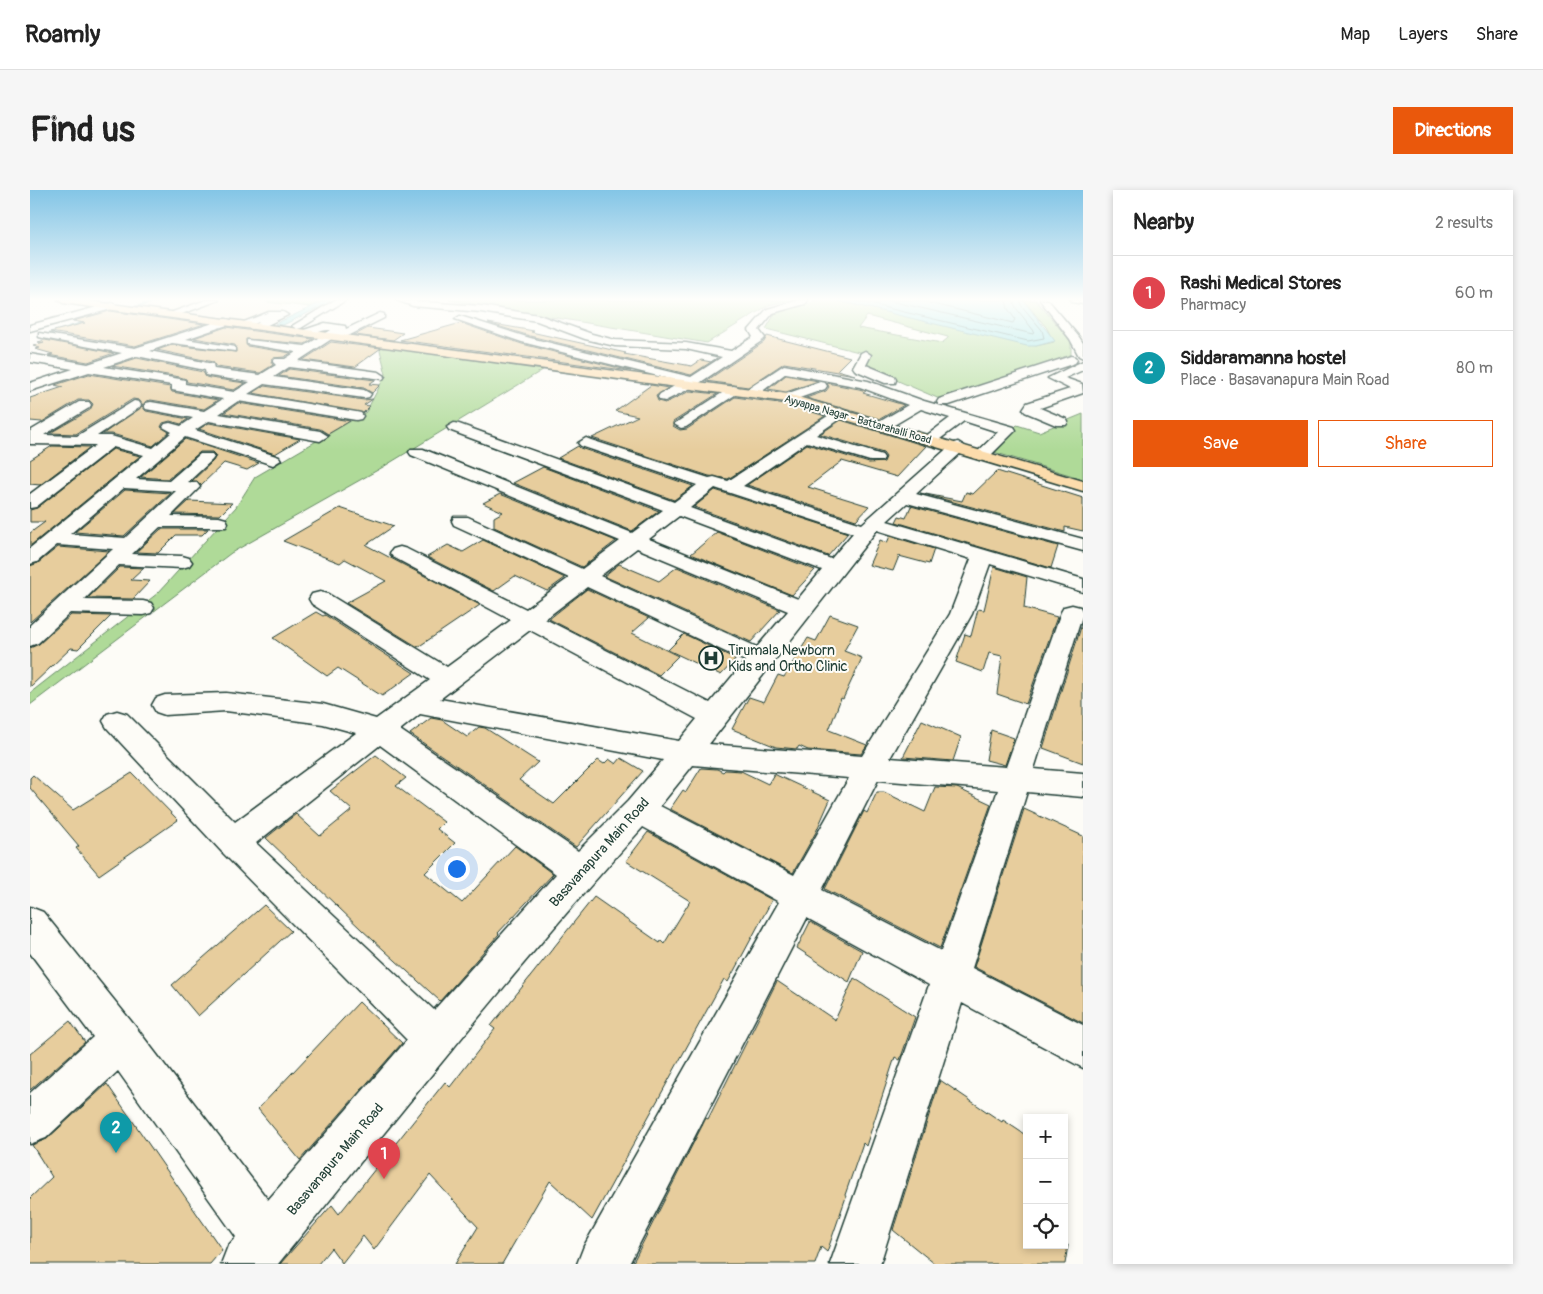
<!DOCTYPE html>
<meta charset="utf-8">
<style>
body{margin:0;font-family:Pangolin,sans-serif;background:#f6f6f6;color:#222}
.controls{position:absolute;right:15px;bottom:15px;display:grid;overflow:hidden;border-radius:0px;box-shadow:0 2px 8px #0003}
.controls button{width:45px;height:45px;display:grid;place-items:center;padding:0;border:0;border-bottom:1px solid #e0e0e0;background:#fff;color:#222;font:25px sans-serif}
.you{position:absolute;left:426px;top:678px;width:18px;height:18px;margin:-12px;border:4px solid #fff;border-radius:50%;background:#1a73e8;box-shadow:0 0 0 8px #1a73e833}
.badge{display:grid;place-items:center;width:32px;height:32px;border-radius:50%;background:#ea580c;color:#fff;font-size:16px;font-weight:700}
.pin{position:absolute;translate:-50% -41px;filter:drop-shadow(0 1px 2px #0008)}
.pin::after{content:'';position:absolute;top:26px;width:18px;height:15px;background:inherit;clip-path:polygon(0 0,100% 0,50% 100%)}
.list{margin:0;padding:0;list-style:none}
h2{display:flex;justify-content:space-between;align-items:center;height:65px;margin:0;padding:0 20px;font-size:21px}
h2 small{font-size:16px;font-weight:400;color:#767676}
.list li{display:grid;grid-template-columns:32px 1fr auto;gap:15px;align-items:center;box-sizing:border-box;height:75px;padding:0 20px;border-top:1px solid #e0e0e0}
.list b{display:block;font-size:19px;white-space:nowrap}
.list p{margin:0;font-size:16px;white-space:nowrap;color:#767676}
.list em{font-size:16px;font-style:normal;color:#767676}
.actions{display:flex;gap:10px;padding:15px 20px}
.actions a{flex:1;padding:11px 0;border:1px solid #ea580c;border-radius:0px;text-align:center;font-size:18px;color:#ea580c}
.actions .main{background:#ea580c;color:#fff}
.icon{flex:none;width:28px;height:28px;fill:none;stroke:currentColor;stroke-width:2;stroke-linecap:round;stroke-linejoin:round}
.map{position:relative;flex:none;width:1053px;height:1074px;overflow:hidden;border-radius:0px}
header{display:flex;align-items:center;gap:30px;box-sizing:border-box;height:70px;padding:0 25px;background:#fff;border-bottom:1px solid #e0e0e0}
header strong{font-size:24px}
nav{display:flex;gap:28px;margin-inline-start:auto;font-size:18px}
.intro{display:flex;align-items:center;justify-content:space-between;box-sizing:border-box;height:120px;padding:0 30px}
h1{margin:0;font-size:35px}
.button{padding:12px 22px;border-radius:0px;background:#ea580c;color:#fff;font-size:18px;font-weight:700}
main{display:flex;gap:30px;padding:0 30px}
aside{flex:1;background:#fff;border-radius:0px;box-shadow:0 2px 8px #0003}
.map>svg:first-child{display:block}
</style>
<header>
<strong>Roamly</strong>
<nav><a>Map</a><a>Layers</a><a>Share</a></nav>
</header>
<div class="intro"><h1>Find us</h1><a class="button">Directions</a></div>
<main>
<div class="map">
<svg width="1053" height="1074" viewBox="0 0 1053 1074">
<rect width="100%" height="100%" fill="#fdfcf7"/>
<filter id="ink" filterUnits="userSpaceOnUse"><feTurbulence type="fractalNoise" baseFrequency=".02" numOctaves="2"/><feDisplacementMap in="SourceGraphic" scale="10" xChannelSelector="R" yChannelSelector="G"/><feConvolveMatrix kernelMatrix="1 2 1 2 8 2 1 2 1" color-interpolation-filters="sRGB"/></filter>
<g filter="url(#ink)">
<!-- built -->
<path fill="#f6eedc" d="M131,110H240L237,111L260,114L220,132L109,117Z"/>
<!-- green -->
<path fill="#afda98" stroke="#678c66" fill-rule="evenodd" d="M240,110H296L281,117L236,112Z
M419,110H760L739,115L677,153Z
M784,110H805L1006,156L1024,152L1016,137L993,110H1006L1041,152V167L912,210L836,177L841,165L736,139L747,120L781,113ZM837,126L918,147V148L912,153L828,138Z
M349,156L516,178L353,277L201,363L0,515V503L128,403L206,317L225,287L336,222L356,184Z
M1053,224V289L960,261L987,235L1009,242Z"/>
<!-- water -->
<path fill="#8ddee3" stroke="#619e9d" d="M296,110H305L253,135L245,134Z
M805,110H993L1025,151L1006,156H997Z"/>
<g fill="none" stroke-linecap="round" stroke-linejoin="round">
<!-- shore -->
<path stroke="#4b7d7a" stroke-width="1" d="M823,110L998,151L1014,148L1012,140L991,115L990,110
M856,110L1003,144L1004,141L986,118L983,110
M887,110L983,133L985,129L978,119L976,110"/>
<!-- stream-far1 -->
<path stroke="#619e9d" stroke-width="2.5" d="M79,125L129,110
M16,145L61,130
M164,170L201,156"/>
<!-- stream -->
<path stroke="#619e9d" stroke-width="3" d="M120,187L167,169"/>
</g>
<!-- building -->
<path fill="#e7cd9d" stroke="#1f3d34" d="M80,121L174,134L105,156L20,142L55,133L43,131Z
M431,133L492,154L601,181L370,150Z
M458,133L504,141L501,142L596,163L594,164L662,176L671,170L681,172L687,168L661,185L500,146Z
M196,137L210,139L283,149L275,154L216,149L217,156L261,163L254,167L243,168L241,172L243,175L230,183L186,177L183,172L127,160L142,155L206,162L205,155L164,148Z
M338,138L373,143L363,150L325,145Z
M737,146L820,167L807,180L825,185L754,173L718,197L676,191L734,152Z
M15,150L84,163L58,172L18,165L23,164L5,159L10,158L3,156L14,153L8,152Z
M301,152L351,158L325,177L273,170Z
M107,168L173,182L176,187L180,188L215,193L204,200L157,192L156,189L150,187L82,176Z
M259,179L345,190L339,194L350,195L342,203L334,198L249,186Z
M59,184L140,197L142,202L188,210L174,219L121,210L116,211L113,215L109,210L103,209L46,244L20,243L60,220L63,214L59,210H48L12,232L0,231V208L33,197L25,195Z
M756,185L788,191L756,202L738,199Z
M797,193L829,199L836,201L833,203L874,215L850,229L776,208L796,201L799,197Z
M621,195L638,198L626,206L628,211L635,213L660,201L687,204L643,232V236L650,240L657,239L705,207L756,214L795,226L698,289L679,286L562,248L608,226L585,221Z
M234,196L334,210L343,209L334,215L340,216L333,223L223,203Z
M208,213L320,231L298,244L290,239L194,223Z
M112,216L116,221L158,229L151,234L140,231L133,233L131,237L139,242L123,256L82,244H73Z
M811,230L896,256L867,287L812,271L778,297L839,316L826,330L717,295L777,254L839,273L854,272L856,267L853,263L790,244Z
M179,233L270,249L245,264L169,239Z
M155,249L229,273L217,280L194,273L171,295L167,291H162L183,271L186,266L182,262H170L138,289L111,287Z
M22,256L60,257L10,295L0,294V270Z
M548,256L550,258L663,296L644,310L528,268Z
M83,259L110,266L0,356V343L15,332H0V320L7,318Z
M513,277L629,321L602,341L483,293Z
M967,281L1053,308V341L1035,337V342L890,303L932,311L936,302L943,304Z
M95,300L141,303L94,346L45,342Z
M685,300L818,343L798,366L664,317Z
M470,304L586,351L552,377L464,337V327L473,322L453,313Z
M159,311L182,312L202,313L190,325L145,324Z
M881,316L1028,356L1021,378L866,332L869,326L876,328Z
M310,318L364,336L336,355L450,415L388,457L316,413L356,391L315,369L310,373L253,351Z
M131,339H178L172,345H146L128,363L106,362Z
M687,342L785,380L762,405L661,364Z
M860,346L904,359L899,374L869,366L863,381L839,375L850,350L857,353Z
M453,350L535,388L517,401L485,386L464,401L397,367L418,355L433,362Z
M28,357L79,361L0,432V376L8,373Z
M589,374L629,391L647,377L750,420L721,452L574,386Z
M90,377L114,378L101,390L120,391L103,409L58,408Z
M964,377L997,387L994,418L1027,427L996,514L967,504L972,466L959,463L953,482L926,472L935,444L941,446L948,419L954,420Z
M557,399L619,428L602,443L648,466L629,485L519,429Z
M286,422L293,426L295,425L384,483L352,506L308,478L297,486L243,448Z
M41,425L81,426L48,459L41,458L0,497V458L9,454Z
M800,425L828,435L814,461L832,468L813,509L811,508L799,540L837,555L831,564L778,560L769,556L767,559L746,557L702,539L719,507L734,512L748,485L754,487L778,448L786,451Z
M1052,434H1053V573L1013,558Z
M654,444L706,469L691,485L638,460Z
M401,528L412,530L437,547L449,537L455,538L508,572L489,590L524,614L568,570L574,574L579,569L586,574L591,568L613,581L546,657L380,544Z
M892,530L931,547L923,571L873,567Z
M961,540L984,548L975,575L956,570Z
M346,565L376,588L366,596L414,632L407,639L425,653L395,683L432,713L485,656L523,684L468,743L469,744L410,811L332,740L236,648L266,624L290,646L322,620L300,601Z
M671,578L687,579L693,582L695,580L711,581L738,594L744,584L800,610L786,642L763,683L640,619L653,600L656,602Z
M102,583L148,630L69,685L46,658L49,656L0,598V588L3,585L43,620Z
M905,597L927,598L961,614L910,758L795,699L834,621L837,623L847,602H854L895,622Z
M994,619L1053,646V833L944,777Z
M618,642L742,710L698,792L694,789L562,1030L520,991L472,1074H425L448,1037L400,985L344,1060L333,1046L312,1073L301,1058L288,1074H250L302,1015L309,1024L415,892L420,897L465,839L461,836L564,707L630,753L631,751L634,754L660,711L596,671Z
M234,715L261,741L168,826L142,795Z
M780,732L832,761L819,792L767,758Z
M824,788L885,827L870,870L865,867L836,956L833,953L815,1005L816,1007L797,1062L791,1057L785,1074H602L676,928L678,929L747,791L805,830Z
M329,812L372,853L270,970L228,919Z
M40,831L55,852L0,900V864Z
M910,890L972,932L973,930L997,946V1055H1038L1035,1074H905L863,1040Z
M77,894L192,1060L180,1074H0V1008L22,987L2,955L17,949Z"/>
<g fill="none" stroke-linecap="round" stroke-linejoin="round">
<!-- minor casing -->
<g stroke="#1f3d34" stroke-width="3">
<path id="minor" d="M176,110H189L146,126L137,124Z
M305,110H316L271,138L267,139L262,136Z
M366,110L451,116L509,125L562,144L585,150L656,153L701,161L723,147L719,140L737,119L769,110H778L775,114L743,123L729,140L735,148L733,150L665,196L635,211L630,210L628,207L630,204L652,192L492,152L425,129L430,126L500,148L661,187L692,167L656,159L585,156L555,149L507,131L451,122L383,116Z
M1010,110H1018L1049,147L1053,153V168L1049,166L1040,149Z
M1040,110H1053V114L1042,112Z
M82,113L87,116L85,118L0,141V135Z
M239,122H253L258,125L229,139L224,136L229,132L214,137L209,134Z
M350,123L354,124V128L312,149L303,148L268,171L349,182L355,186L353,189L259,177L244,187L334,200L341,204L339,207L334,208L234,194L218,204L326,222L331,223L333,226L331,229L326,230L208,211L189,224L290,241L298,246L290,251L179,231L165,240L249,267L251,270L243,275L155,247L106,289L139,291L170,264H182L184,267L182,270L158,292L167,293L170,297L141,326L189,327L196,329L198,333L196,337H130L102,364L152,366L159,368L162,372L159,376L152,378L89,375L54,410L113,411L121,413L124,418L121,423L113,425L40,423L8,453L0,456V435L83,359L27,355L7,372L0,374V358L114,265L83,257L6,317L0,318V304L66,255L0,254V241L49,212H59L61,215L59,218L14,245L47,246L104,211L109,212L111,215L109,218L67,246H81L123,258L142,242L133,237L135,234L140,233L151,236L163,228L116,219L114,216L116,213L121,212L174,221L193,209L142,200V195L59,182L0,201V193L43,179L0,172V164L58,174L92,163L13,148L9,147V143L105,158L196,129L200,130V134L156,149L205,157V161L142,153L120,161L183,174L184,179L230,185L246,175L243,172L245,169H255L266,162L217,154V150L275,156L301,140C290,139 282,147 271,145V141L295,133L315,136L316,139ZM107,166L175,180L176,185L180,186L220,192L204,202L155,194V190L150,189L74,177ZM94,298L146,301L95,348L40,344Z
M835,161L841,165L836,175L865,187L866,190L865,193H855L825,180L823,177L831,163Z
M1041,166L1045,167L1047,170L1045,173L919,215H909L907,212L909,209Z
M1053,171V180L1035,188L1052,194L1053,203L1010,218L1036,229L1038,232L1036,235H1026L995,222L993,219L997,213L1040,199L1018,188Z
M754,175L838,191L894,211L984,237L986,240L958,268L952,270L944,265L968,242L934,231L906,252H896L893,249L896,246L920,228L891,219L859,238H849L847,235L849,232L878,215L830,197L756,183L726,206H716L714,203L716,200Z
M790,192L795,193L797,196L795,199L758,212L751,208L753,205Z
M703,196L708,197L710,200L708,203L656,237L651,238L644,234Z
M810,218L817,222L815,225L786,245L852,265L854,268L852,271H840L777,252L713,296L832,334L922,254L928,252L936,257L934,260L886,304L1053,349V361L877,313L857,331L1053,389V402L960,374L942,424L860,568L976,577L1031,422L1034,417L1042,415L1050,417L1053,423L1004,579L1053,583V607L997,602L942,778L1053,835V878L932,813L850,1074H800L899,795L777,728L599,1074H547L554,1056L749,712L613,637C485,777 368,927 248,1074H191L198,1056L206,1047L88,881L16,948L0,954V903L63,847L0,763V717L13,722L105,836L238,1010L377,850L192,662L77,538L73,531L77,524L87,521L97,524L205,632L326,543L293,534L196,521L135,525L126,522L122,515L126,508L135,505L196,503L293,514L346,529L400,490L282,414L279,409L282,404L290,402L298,404L417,477L481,430L363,367L360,363L363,359L370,357L377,359L496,419L539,388L424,335L422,331L424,327H438L552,379L590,351L381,265L379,262L381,259H393L602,343L633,320L419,240L417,237L424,233L429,234L644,312L667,295L551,256L548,253L556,248L561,250L679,288L684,287L698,291ZM685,298L823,343L801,369L660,318ZM649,326L792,380L768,409L619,349ZM847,340L941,369L920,424L832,566L679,554ZM607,358L758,421L727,457L570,386ZM557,397L715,471L680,513L515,429ZM500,440L667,529L649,551L410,509ZM390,524L633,570L598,611L548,661L370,540ZM350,555L526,684L404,820L226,653ZM663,575L819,588L764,685L630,616ZM848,590L968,600L911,761L792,700Z"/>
</g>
<!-- major casing -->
<g stroke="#1f3d34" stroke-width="3">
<path id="major" d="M28,110H51L758,204L1053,291V301L756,212L33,113Z"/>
</g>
<!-- minor -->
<use href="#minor" fill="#fdfcf7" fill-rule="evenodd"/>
<!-- major -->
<use href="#major" fill="#fcdcac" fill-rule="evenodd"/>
</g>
</g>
<!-- sky -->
<linearGradient id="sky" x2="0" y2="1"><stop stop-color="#83c5e6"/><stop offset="0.42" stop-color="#fefefb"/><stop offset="1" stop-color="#fefefb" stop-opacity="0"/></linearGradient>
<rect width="1053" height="260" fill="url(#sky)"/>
<!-- icons -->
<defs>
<g id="hospital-ring" transform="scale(1.25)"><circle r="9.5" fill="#fdfcf7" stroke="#1f3d34" stroke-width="1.5"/><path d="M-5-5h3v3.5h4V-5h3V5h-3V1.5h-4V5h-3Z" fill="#1f3d34"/></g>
</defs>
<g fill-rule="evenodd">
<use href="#hospital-ring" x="681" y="468"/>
</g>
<g text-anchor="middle" stroke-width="4" stroke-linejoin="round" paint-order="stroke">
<!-- far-street labels -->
<g font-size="11" fill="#1f3d34" stroke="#fdfcf7">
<text transform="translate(828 229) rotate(16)" y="4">Ayyappa Nagar - Battarahalli Road</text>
</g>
<!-- poi labels -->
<g font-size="14" fill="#1f3d34" stroke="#fdfcf7" text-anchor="start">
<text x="698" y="465">Tirumala Newborn<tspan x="698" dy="16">Kids and Ortho Clinic</tspan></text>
</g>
<!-- street labels -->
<g font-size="14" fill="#1f3d34" stroke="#fdfcf7">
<text transform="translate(569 662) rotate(-48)" y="5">Basavanapura Main Road</text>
<text transform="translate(305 969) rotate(-50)" y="5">Basavanapura Main Road</text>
</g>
</g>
</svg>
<div class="controls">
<button>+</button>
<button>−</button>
<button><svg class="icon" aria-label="locate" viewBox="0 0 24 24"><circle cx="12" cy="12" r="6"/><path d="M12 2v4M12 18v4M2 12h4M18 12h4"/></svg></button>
</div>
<div class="you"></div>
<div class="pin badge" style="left:354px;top:989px;background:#e0444e">1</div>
<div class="pin badge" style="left:86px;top:963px;background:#0f9aa8">2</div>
</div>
<aside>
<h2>Nearby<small>2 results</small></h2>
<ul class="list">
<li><span class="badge" style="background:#e0444e">1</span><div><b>Rashi Medical Stores</b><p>Pharmacy</p></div><em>60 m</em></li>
<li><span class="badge" style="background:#0f9aa8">2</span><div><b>Siddaramanna hostel</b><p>Place · Basavanapura Main Road</p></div><em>80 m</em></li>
</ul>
<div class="actions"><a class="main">Save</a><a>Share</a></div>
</aside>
</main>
